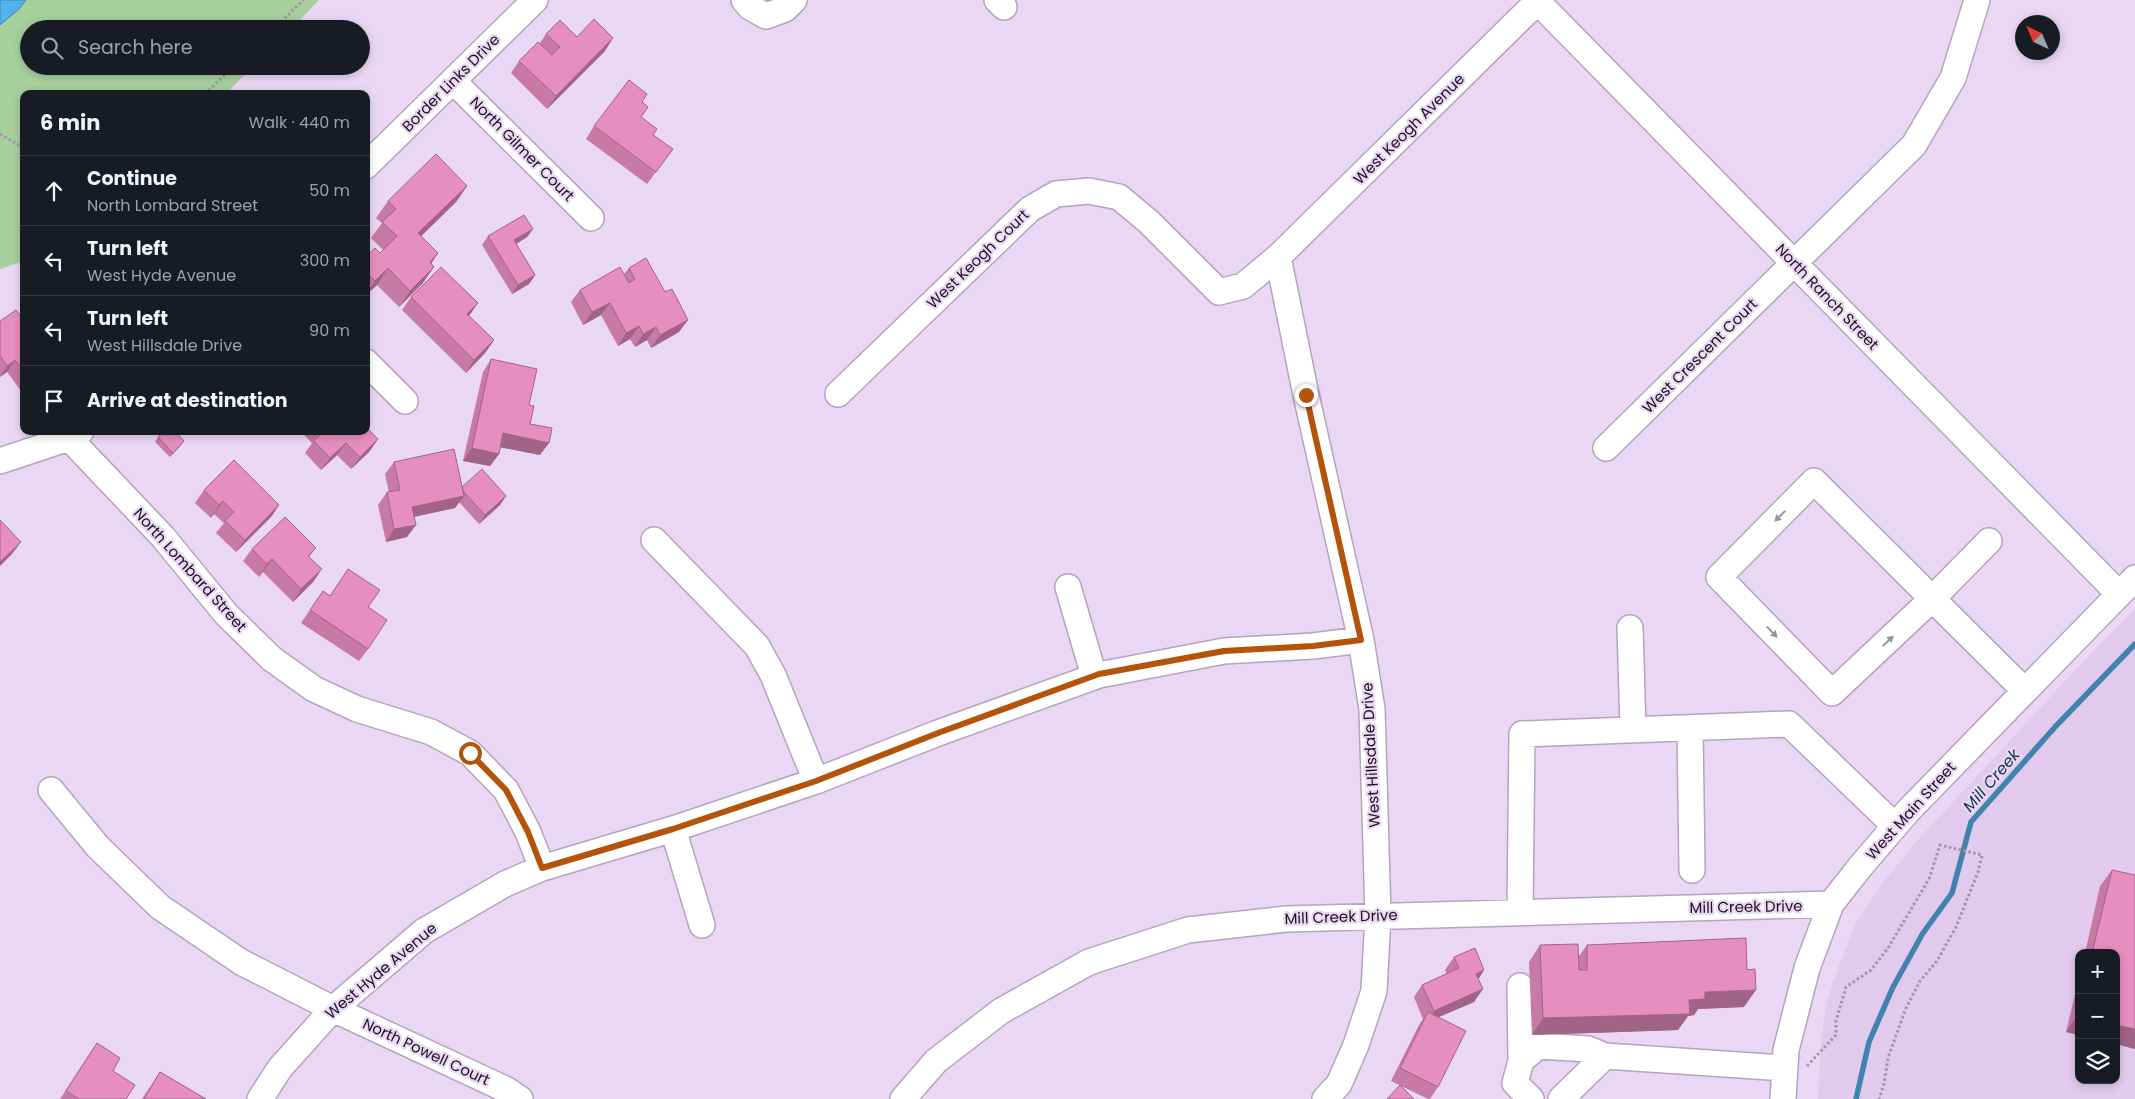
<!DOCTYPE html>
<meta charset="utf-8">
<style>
body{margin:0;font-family:Poppins,sans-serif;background:#20242c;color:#f1f3f6}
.controls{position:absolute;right:15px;bottom:15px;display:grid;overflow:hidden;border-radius:10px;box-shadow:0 2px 8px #0003}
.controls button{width:45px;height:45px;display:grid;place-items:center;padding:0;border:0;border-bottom:1px solid #363941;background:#171b24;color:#f1f3f6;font:25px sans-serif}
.compass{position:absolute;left:2015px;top:15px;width:45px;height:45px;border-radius:50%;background:#171b24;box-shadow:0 2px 8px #0003;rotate:316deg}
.stop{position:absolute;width:15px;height:15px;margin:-11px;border:4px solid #b45309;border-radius:50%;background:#fff}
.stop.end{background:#b45309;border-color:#fff;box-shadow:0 1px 5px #0008}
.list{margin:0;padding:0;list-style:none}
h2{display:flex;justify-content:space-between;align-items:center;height:65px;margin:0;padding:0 20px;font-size:21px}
h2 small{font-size:16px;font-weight:400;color:#9ea1a6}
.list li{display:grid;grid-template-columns:32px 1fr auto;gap:15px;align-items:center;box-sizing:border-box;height:70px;padding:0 20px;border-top:1px solid #363941}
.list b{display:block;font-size:19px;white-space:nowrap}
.list p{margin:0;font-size:16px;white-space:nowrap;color:#9ea1a6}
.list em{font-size:16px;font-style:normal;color:#9ea1a6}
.icon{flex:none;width:28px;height:28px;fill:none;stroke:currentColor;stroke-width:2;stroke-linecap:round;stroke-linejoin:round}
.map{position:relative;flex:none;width:2135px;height:1099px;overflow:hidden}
.search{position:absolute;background:#171b24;box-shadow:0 2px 8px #0003;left:20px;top:20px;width:350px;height:55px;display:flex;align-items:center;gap:12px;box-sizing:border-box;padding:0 18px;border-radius:28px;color:#9ea1a6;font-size:19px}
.panel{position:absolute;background:#171b24;box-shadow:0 2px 8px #0003;left:20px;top:90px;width:350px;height:345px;border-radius:10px}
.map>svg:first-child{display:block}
</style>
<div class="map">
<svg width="2135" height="1099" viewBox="0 0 2135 1099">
<rect width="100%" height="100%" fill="#ead7f4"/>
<!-- built -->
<path fill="#e1caed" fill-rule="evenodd" d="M2135,609V1099H1818L1821,1039L1827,1001L1839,966L1856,923L1882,884L1915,843L2076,669ZM2079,953H2116V1080H2079Z"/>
<!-- green -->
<path fill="#a7d09e" d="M0,0H319L291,29H29V66H253L226,94H24V261L0,269Z"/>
<!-- water -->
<path fill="#51b3eb" stroke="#4183ae" d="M0,0H26L19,9L0,25Z"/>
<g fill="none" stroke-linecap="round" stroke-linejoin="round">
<!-- stream -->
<path stroke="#4183ae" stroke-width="5.5" d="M1856,1099L1869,1042L1893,987L1923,933L1952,893L1971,822L2055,727L2135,644"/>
<!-- minor casing -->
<g stroke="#b6a3bf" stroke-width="28">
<path id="minor" d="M744,0L750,7L766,16L785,9L794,0
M997,0L1004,7
M1536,0L2118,593
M453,81L591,218
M366,166L535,0
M1278,257L1306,395L1361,640L1372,709L1378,915L1374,991L1356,1045L1339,1084L1325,1099
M366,362L405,401
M838,394L1030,209L1056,194L1089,191L1119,197L1149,222L1219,292L1243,286L1278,257L1539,0
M69,438L163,537L226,614L272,659L314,689L357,709L431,732L470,753L506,790L528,832L542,868
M1606,448L1914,145L1953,78L1977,0
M0,461L69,438L81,431
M654,540L757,646L773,675L816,781
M1989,541L1932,599L1832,693L1719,577L1814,481L2024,690
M1068,587L1094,676
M1630,628L1633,730
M1690,728L1692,870
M51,790L98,847L160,907L241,962L333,1009L507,1090L520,1099
M673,829L702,925
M1520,912L1522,734L1789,724L1895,826
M1520,986L1521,1061L1515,1083L1531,1099
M1521,1061L1538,1046L1588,1049L1605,1056
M260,1099L280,1068L333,1009L424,931L505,884L542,868L673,829L816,781L938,733L1099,675L1224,651L1313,646L1361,640
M903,1099L936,1061L1001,1011L1089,962L1188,930L1286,919L1831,904
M1561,1099L1605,1056L1785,1068
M1783,1099L1786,1050L1807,968L1831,904L1860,867L1908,811L2135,578"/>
</g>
<!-- path -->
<path stroke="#a293a9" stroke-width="3" stroke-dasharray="2.5 2.5" stroke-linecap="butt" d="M274,29L303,0
M205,94L234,66
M0,134L24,148
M1807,1066L1836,1035V1021L1846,987L1871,970L1888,948L1929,879L1940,845L1982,855L1978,872L1956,927L1937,961L1920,981L1906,1008L1888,1058L1884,1084L1879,1099"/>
<!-- minor -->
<use href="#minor" stroke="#fff" stroke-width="25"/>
</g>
<!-- wall -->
<path fill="#c67aa5" d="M546,34L577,37L605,51L547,109L511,73L519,61L540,43Z
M642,102L648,107L641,117L653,135L673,149L647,184L586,139L594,126Z
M467,186L456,202L421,236L438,253L431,264L423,283L399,307L377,285L366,295V256L380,253L383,250L371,238L382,223L376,218L388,201Z
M533,229L527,237L516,244L535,275L529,284L512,294L482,245L488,236Z
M629,268L679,332L651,348L647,340L635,347L630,339L618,346L601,315L583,325L571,302L580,290L624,274Z
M411,297L469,316L494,340L485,353L466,373L402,310Z
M0,321H24V395L7,372L0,377Z
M491,359L529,405L530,424L540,455L500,447L499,454L490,466L463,461L483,372Z
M300,431H366L378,439L369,452L351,469L337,455L321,470L305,453L312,443Z
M158,437L184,441L181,445L170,457L155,442Z
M394,462L462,487L506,496L500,505L479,524L459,502L455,508L414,517L407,537L386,542L378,505L387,492H389L385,474Z
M204,490L279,505L271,517L236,552L216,533L224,523L214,514L211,518L195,503Z
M316,548L309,557L313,582L293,602L263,572L259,577L243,561L252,549Z
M323,591L330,596L368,607V649L359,661L301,623Z
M2112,870L2135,1049L2116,1044V953H2085L2100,886Z
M1540,945L1579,956L1587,945L1744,1007L1698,1009L1694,1015L1688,1016L1678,1030L1532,1035L1529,962Z
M1454,957L1484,970L1478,979L1474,1002L1438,1017V1087L1430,1099H1428L1391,1081L1419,1025L1423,1019L1414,997L1422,985L1447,974L1445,970Z
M2079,978V1035L2066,1032Z
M97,1043L126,1099H60L88,1056Z
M160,1072L206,1099H142Z"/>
<!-- shaded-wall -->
<path fill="#a16386" d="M613,38L605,51L547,109L556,96Z
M467,186L456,202L407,250L418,233Z
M533,229L527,237L508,249L514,240Z
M438,253L427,270L430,262Z
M434,267L423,283L399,307L410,291Z
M388,268L377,285L366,295L375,281Z
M535,275L529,284L512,294L518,285Z
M478,303L469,316L467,314Z
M610,303L601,315L583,325L592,312Z
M688,320L679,332L651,348L660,335Z
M639,326L630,339L618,346L626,333Z
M656,327L647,340L635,347L643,334Z
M494,340L485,353L466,373L474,360Z
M15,360L7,372L0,377L7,366Z
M503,433L549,443L540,455L494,446Z
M378,439L369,452L351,469L360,457Z
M184,441L181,445L170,457L173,453Z
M346,443L337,455L321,470L330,458Z
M472,448L499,454L490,466L463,461Z
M464,496L455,508L403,519L412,507Z
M506,496L500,505L479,524L485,515Z
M223,501L214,514L211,518L219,505Z
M279,505L271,517L236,552L245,540Z
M416,525L407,537L386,542L394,529Z
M21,542L12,554L0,566V562Z
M272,559L263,572L259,577L267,564Z
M322,569L313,582L293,602L301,589Z
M1484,970L1476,983V974Z
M1483,989L1474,1002L1425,1023L1434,1011Z
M1756,990L1744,1007L1698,1009L1694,1015L1688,1016L1678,1030L1532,1035L1543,1018L1689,1000L1705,992Z
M2077,1016H2079V1035L2066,1032Z
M2116,1025L2135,1029V1049L2116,1044Z"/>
<!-- building -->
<path fill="#e68ec0" stroke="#a16386" d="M594,19L613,38L556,96L519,61L538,42L552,55L560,47L546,34L560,20L577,37Z
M629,80L647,94L642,102L648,107L641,117L657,129L653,135L673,149L656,172L594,126Z
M436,154L467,186L418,233L438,253L430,262L434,267L410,291L388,268L375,281L366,272V256L375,248L380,253L397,236L382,222L396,209L388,201Z
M524,215L533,229L514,240L535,275L518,285L488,236Z
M646,258L665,292L672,289L688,320L660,335L656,327L643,334L639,326L626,333L610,303L592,312L580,290L620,267L629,283L635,279L629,268Z
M441,267L478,303L467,314L494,340L474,360L411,297Z
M16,310L24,321V371L15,360L7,366L0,356V321Z
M491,359L537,369L529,405L534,406L530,424L552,428L549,443L503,433L499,454L472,448Z
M366,427L378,439L360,457L346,443L330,458L314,441L322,433L321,431H366Z
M164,431H175L184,441L173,453L158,437Z
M454,449L464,496L412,507L416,525L394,529L387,492L400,490L394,462Z
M234,460L279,505L245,540L225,521L234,512L223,501L219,505L204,490Z
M482,469L506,496L485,515L463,491L462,487Z
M285,517L316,548L308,556L322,569L301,589L272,559L267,564L252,549Z
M0,520L21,542L0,562Z
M348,569L380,590L368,607L387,620L368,649L310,610L323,591L330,596Z
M2112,870L2135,875V1029L2116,1025V953H2092Z
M1746,938L1747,970L1755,969L1756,990L1705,992V999L1689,1000L1690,1014L1543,1018L1540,945L1578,944L1579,970H1587V945Z
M1475,948L1484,970L1476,974L1483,989L1434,1011L1422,985L1459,968L1454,957Z
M1428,1012L1466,1031L1438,1087L1400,1068Z
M97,1043L120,1058L113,1071L135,1085L126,1099H79L66,1091Z
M160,1072L206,1099H144Z
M1400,1085L1414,1099H1387Z"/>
<!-- one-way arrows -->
<defs><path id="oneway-solid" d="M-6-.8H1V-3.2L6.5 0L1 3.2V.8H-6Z" transform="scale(1.25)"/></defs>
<g fill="#98959a">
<use href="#oneway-solid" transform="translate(1780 516) rotate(135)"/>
<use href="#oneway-solid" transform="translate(1772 632) rotate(46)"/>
<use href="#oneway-solid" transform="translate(1888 641) rotate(-43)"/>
</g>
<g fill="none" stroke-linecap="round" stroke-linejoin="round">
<!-- route -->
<path stroke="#b45309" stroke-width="6" d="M470,753L506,790L528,832L542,868L673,829L816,781L938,733L1099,674L1224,651L1313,646L1361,640L1306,395"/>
</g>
<g text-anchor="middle" stroke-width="4.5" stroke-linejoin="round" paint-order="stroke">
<!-- street labels -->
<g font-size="15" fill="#1b141e" stroke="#ead7f4">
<text transform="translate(451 83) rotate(-45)" y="5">Border Links Drive</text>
<text transform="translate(1409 129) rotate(-45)" y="5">West Keogh Avenue</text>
<text transform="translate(522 149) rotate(45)" y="5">North Gilmer Court</text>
<text transform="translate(978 259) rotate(-44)" y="5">West Keogh Court</text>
<text transform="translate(1827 297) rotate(46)" y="5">North Ranch Street</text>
<text transform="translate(1700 356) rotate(-45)" y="5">West Crescent Court</text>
<text transform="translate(190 570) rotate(48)" y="5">North Lombard Street</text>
<text transform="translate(1371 755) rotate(-93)" y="5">West Hillsdale Drive</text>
<text transform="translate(1911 811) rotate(-48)" y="5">West Main Street</text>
<text transform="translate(1746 907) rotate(-1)" y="5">Mill Creek Drive</text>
<text transform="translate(1341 917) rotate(-2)" y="5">Mill Creek Drive</text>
<text transform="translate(381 971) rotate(-40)" y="5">West Hyde Avenue</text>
<text transform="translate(426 1052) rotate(25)" y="5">North Powell Court</text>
</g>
<!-- water labels -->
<g font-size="16" font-style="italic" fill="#0c364d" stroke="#ead7f4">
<text transform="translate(1991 780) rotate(-49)" y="6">Mill Creek</text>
</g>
</g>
</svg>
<div class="controls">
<button>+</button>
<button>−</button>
<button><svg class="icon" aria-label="layers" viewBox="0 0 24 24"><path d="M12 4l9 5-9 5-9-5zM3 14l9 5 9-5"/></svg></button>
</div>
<svg class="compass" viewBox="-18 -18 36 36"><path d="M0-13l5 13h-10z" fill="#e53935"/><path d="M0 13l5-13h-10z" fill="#9ea1a6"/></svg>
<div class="stop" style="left:470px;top:753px"></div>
<div class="stop end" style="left:1306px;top:395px"></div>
<div class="search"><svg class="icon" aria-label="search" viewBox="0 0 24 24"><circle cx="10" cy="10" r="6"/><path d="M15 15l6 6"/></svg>Search here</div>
<section class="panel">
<h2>6 min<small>Walk · 440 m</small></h2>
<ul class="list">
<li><svg class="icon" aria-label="ahead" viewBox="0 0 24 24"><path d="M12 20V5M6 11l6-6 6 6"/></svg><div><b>Continue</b><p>North Lombard Street</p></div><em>50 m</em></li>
<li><svg class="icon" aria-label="left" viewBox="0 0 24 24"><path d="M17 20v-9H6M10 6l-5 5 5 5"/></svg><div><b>Turn left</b><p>West Hyde Avenue</p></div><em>300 m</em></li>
<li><svg class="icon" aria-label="left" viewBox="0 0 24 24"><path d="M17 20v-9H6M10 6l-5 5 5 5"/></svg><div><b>Turn left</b><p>West Hillsdale Drive</p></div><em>90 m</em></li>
<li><svg class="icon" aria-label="arrive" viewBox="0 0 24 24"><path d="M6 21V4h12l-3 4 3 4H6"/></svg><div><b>Arrive at destination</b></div></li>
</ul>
</section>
</div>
